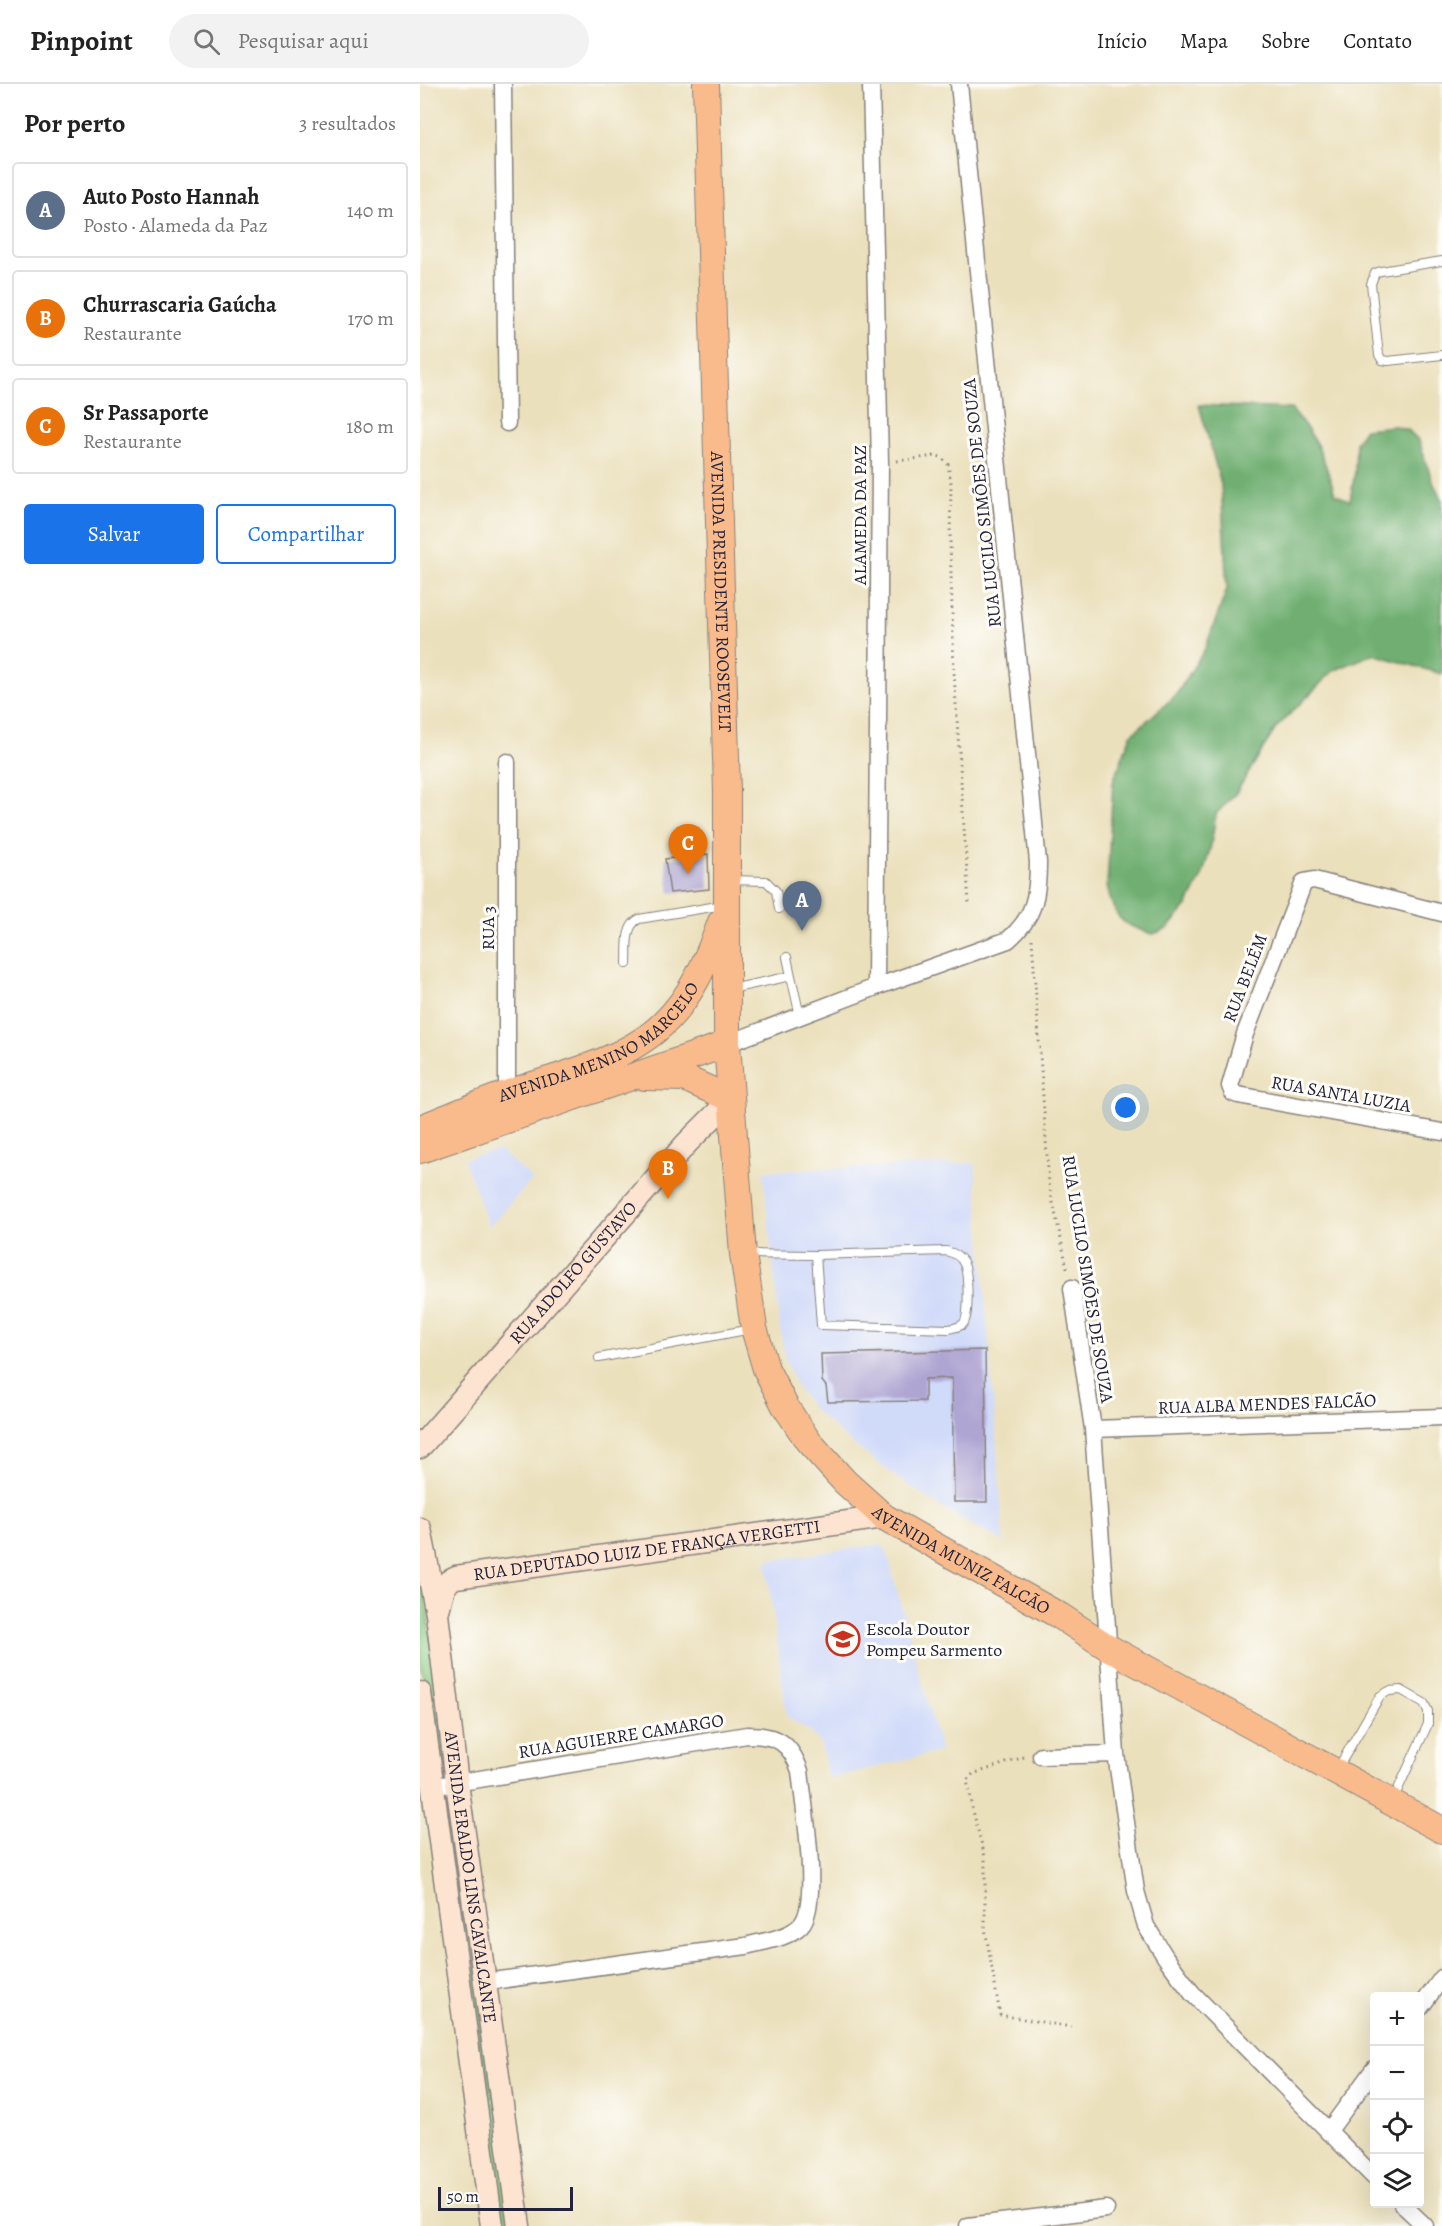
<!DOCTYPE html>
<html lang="pt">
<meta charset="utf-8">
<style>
body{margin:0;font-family:Alegreya,serif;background:#f2f2f2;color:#222}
.controls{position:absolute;right:18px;bottom:18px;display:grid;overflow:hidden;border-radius:6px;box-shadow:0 6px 24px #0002}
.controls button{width:54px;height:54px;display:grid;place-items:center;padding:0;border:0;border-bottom:2px solid #e0e0e0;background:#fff;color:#222;font:30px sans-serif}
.scale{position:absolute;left:18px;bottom:15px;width:135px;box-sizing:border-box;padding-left:6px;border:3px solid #22223b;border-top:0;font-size:16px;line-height:21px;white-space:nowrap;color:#22223b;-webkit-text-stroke:4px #fdfcf7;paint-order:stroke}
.you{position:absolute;left:706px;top:1024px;width:21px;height:21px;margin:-15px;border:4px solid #fff;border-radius:50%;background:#1a73e8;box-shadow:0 0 0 9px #1a73e833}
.badge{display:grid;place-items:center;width:39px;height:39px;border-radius:50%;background:#1a73e8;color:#fff;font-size:20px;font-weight:700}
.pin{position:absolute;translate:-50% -50px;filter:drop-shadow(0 2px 3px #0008)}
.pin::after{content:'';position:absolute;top:32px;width:21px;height:18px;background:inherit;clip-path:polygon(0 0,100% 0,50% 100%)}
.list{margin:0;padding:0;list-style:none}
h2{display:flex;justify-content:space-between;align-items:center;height:78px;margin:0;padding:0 24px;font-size:26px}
h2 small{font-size:20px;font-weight:400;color:#767676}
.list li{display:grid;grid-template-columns:39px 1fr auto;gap:18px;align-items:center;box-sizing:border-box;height:96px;margin:0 12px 12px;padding:0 12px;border:2px solid #e0e0e0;border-radius:6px}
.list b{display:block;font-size:22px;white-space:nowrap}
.list p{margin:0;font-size:20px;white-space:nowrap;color:#767676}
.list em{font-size:20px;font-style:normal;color:#767676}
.actions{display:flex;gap:12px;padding:18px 24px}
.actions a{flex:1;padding:14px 0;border:2px solid #1a73e8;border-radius:6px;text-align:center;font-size:21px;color:#1a73e8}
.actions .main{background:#1a73e8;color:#fff}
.icon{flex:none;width:33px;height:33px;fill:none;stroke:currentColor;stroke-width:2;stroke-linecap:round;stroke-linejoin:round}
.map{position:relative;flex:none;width:1022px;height:2142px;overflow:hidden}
header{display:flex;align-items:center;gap:36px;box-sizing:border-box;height:84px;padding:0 30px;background:#fff;border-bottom:2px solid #e0e0e0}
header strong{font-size:28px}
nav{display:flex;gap:33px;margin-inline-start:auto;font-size:21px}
.search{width:420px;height:54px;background:#f2f2f2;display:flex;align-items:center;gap:15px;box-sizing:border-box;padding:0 21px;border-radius:33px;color:#767676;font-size:22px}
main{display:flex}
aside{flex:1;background:#fff}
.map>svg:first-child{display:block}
</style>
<header>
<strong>Pinpoint</strong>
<div class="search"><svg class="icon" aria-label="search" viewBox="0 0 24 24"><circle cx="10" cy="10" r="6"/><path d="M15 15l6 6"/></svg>Pesquisar aqui</div>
<nav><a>Início</a><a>Mapa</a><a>Sobre</a><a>Contato</a></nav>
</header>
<main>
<aside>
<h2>Por perto<small>3 resultados</small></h2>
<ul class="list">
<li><span class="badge" style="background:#5c6f8a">A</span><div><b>Auto Posto Hannah</b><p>Posto · Alameda da Paz</p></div><em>140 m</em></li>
<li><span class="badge" style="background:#e8710a">B</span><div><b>Churrascaria Gaúcha</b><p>Restaurante</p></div><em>170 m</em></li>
<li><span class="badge" style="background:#e8710a">C</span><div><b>Sr Passaporte</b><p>Restaurante</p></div><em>180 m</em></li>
</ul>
<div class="actions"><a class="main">Salvar</a><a>Compartilhar</a></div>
</aside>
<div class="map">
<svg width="1022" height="2142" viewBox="0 0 1022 2142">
<rect width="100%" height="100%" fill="#fdfcf7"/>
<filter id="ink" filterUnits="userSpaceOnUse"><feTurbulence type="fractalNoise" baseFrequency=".0167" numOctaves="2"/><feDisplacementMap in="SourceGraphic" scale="12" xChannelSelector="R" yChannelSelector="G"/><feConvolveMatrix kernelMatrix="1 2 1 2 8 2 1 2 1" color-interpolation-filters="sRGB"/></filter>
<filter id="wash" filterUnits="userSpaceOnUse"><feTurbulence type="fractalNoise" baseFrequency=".008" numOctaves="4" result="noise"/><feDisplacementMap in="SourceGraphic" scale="24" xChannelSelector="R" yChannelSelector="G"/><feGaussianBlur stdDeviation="1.35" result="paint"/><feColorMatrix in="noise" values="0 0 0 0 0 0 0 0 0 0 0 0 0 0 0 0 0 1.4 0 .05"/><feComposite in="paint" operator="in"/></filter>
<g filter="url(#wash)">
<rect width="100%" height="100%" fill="#ebe0bc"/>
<!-- built -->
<path fill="#d0daf9" d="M79,1066L113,1095L69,1143L44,1075Z
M555,1079L584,1458L522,1424L476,1393L431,1359L394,1326L377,1304L365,1274L360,1245L343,1087Z
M459,1460L466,1465L521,1667L408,1695L401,1661L392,1649L367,1633L346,1477Z"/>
<!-- green -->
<path fill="#8bcb83" stroke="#56765f" stroke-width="1.5" d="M0,1469L27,1681L18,1683L14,1676L0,1572Z
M31,1705L96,2142H78L25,1707Z"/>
<!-- forest -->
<path fill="#70af71" stroke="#496856" stroke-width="1.5" d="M779,321L871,325C899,356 903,372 915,410L930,417L935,388L936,358L945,345L975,342L988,346L999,357L1012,396L1022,416V590L953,570L913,587L856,644L816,709L796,730L791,761L783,790L767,822L747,845L733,850C701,841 694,835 687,802L693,698L711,651L756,611L785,565L807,505L801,400Z"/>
<g id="blocks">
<!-- building -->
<path fill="#afa5d3" d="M288,770L289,805L250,809L245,775Z
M565,1266L567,1418H534L532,1294L505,1295V1317L408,1318L406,1302L402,1297L401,1270Z"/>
</g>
</g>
<g filter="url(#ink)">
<use href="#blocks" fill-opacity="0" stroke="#86817c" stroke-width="1.5"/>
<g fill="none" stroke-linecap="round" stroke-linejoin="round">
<!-- lane casing -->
<g stroke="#86817c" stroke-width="10">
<path id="lane" d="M1022,177L961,187L955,189L951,200L959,271L962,276L968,277L1022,271
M311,796L346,797L356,807L359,825
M207,880C208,865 204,842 219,835L304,821
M371,892L380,932
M311,905L371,892L367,873
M326,1170L396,1171L526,1167C534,1169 541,1172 544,1180C548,1189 550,1233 543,1240C540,1243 533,1244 529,1245L401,1241L396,1171
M179,1274L331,1245
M918,1684L960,1612L969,1607L981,1606L1004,1619L1008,1627V1640L973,1716"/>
</g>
<!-- street casing -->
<g stroke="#86817c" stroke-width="19">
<path id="street" d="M83,0L87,339
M451,0L460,379L456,903
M87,678V1009
M1022,829L894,796L884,798L825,950L810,1002L813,1009L818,1011L1022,1048
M307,960L456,903L588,856C615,833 618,811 618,778L539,0
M652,1204L673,1345L696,1670L716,1807L726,1842L746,1874L772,1909L954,2093
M673,1345L1022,1333
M621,1672L696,1670
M11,1703L327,1651C357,1651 370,1658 380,1687C383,1717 401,1820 381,1841C368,1855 343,1857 326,1862L65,1898
M1000,1924L1022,1894
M908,2048L954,1985
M982,2120L1005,2142
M548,2142L686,2125"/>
</g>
<!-- secondary casing -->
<g stroke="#86817c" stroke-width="25">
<g id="secondary">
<path id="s1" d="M0,1363L267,1059L311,1015"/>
<path id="s2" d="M0,1445L17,1530L37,1699L99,2142"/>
<path id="s3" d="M18,1526C22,1513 22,1498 36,1493L464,1433"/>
<path d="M0,1609L72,2142"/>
</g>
</g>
<!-- primary casing -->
<g stroke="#86817c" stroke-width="28">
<g id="primary">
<path id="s4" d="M286,0L307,708V960L323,1170L334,1244L346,1285L365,1322L388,1357L425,1398L464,1433L640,1532L689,1564L1022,1746"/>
<path d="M225,993L264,994L311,1015"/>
<path id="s5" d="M0,1044C30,1033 59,1019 89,1009C139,991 204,978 243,940C272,913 288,874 301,838"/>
<path d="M0,1066L307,960"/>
</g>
</g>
<!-- path -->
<path stroke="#86817c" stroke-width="3" stroke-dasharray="1.5 4.5" stroke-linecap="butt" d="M477,377L515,372L521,373L528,380L531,399L530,456L534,589L549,820
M612,855L629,1100L648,1188
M604,1673L553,1690L547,1696L552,1723L565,1773V1844L580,1931L651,1943"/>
<!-- lane -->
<use href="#lane" stroke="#fff" stroke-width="8"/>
<!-- street -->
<use href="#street" stroke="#fff" stroke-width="16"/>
<!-- secondary -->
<use href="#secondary" stroke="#fde4d1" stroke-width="22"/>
<!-- primary -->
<use href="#primary" stroke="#fabb8c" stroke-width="26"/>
</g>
</g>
<!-- icons -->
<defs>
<g id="school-ring" transform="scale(1.725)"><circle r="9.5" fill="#fdfcf7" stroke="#c8321e" stroke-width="1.5"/><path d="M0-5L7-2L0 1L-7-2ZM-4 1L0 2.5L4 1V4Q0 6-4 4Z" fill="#c8321e"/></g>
</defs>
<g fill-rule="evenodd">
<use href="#school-ring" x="423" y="1555"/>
</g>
<g text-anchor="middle" stroke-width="6" stroke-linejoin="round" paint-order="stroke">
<!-- street labels -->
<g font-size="18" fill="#22223b" stroke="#fdfcf7">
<text transform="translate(562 419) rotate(-96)" y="6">RUA LUCILO SIMÕES DE SOUZA</text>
<text transform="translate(440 431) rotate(-90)" y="6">ALAMEDA DA PAZ</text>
<text dy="6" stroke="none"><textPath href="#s4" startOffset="508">AVENIDA PRESIDENTE ROOSEVELT</textPath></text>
<text transform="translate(68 844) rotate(-90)" y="6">RUA 3</text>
<text transform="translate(825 894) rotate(-69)" y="6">RUA BELÉM</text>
<text dy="6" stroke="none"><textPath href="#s5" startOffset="201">AVENIDA MENINO MARCELO</textPath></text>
<text transform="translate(921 1010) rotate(10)" y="6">RUA SANTA LUZIA</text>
<text dy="6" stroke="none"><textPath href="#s1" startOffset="232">RUA ADOLFO GUSTAVO</textPath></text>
<text transform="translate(668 1195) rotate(81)" y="6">RUA LUCILO SIMÕES DE SOUZA</text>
<text transform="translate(847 1320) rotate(-2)" y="6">RUA ALBA MENDES FALCÃO</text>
<text dy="6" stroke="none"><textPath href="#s3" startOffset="232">RUA DEPUTADO LUIZ DE FRANÇA VERGETTI</textPath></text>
<text dy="6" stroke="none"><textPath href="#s4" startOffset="1568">AVENIDA MUNIZ FALCÃO</textPath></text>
<text transform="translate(201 1652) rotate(-9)" y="6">RUA AGUIERRE CAMARGO</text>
<text dy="6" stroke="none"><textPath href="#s2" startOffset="352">AVENIDA ERALDO LINS CAVALCANTE</textPath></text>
</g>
<!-- poi labels -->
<g font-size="18" fill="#22223b" stroke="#fdfcf7" text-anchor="start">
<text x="446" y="1551">Escola Doutor<tspan x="446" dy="21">Pompeu Sarmento</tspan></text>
</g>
</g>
</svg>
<div class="controls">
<button>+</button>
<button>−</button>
<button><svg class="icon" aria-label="locate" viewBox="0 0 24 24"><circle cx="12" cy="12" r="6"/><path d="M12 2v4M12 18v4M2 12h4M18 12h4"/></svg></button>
<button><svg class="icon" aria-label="layers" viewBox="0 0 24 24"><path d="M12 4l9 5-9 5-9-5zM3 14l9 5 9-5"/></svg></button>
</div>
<div class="scale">50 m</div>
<div class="you"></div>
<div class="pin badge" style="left:382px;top:847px;background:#5c6f8a">A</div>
<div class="pin badge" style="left:248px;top:1115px;background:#e8710a">B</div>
<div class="pin badge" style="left:268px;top:790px;background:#e8710a">C</div>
</div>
</main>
